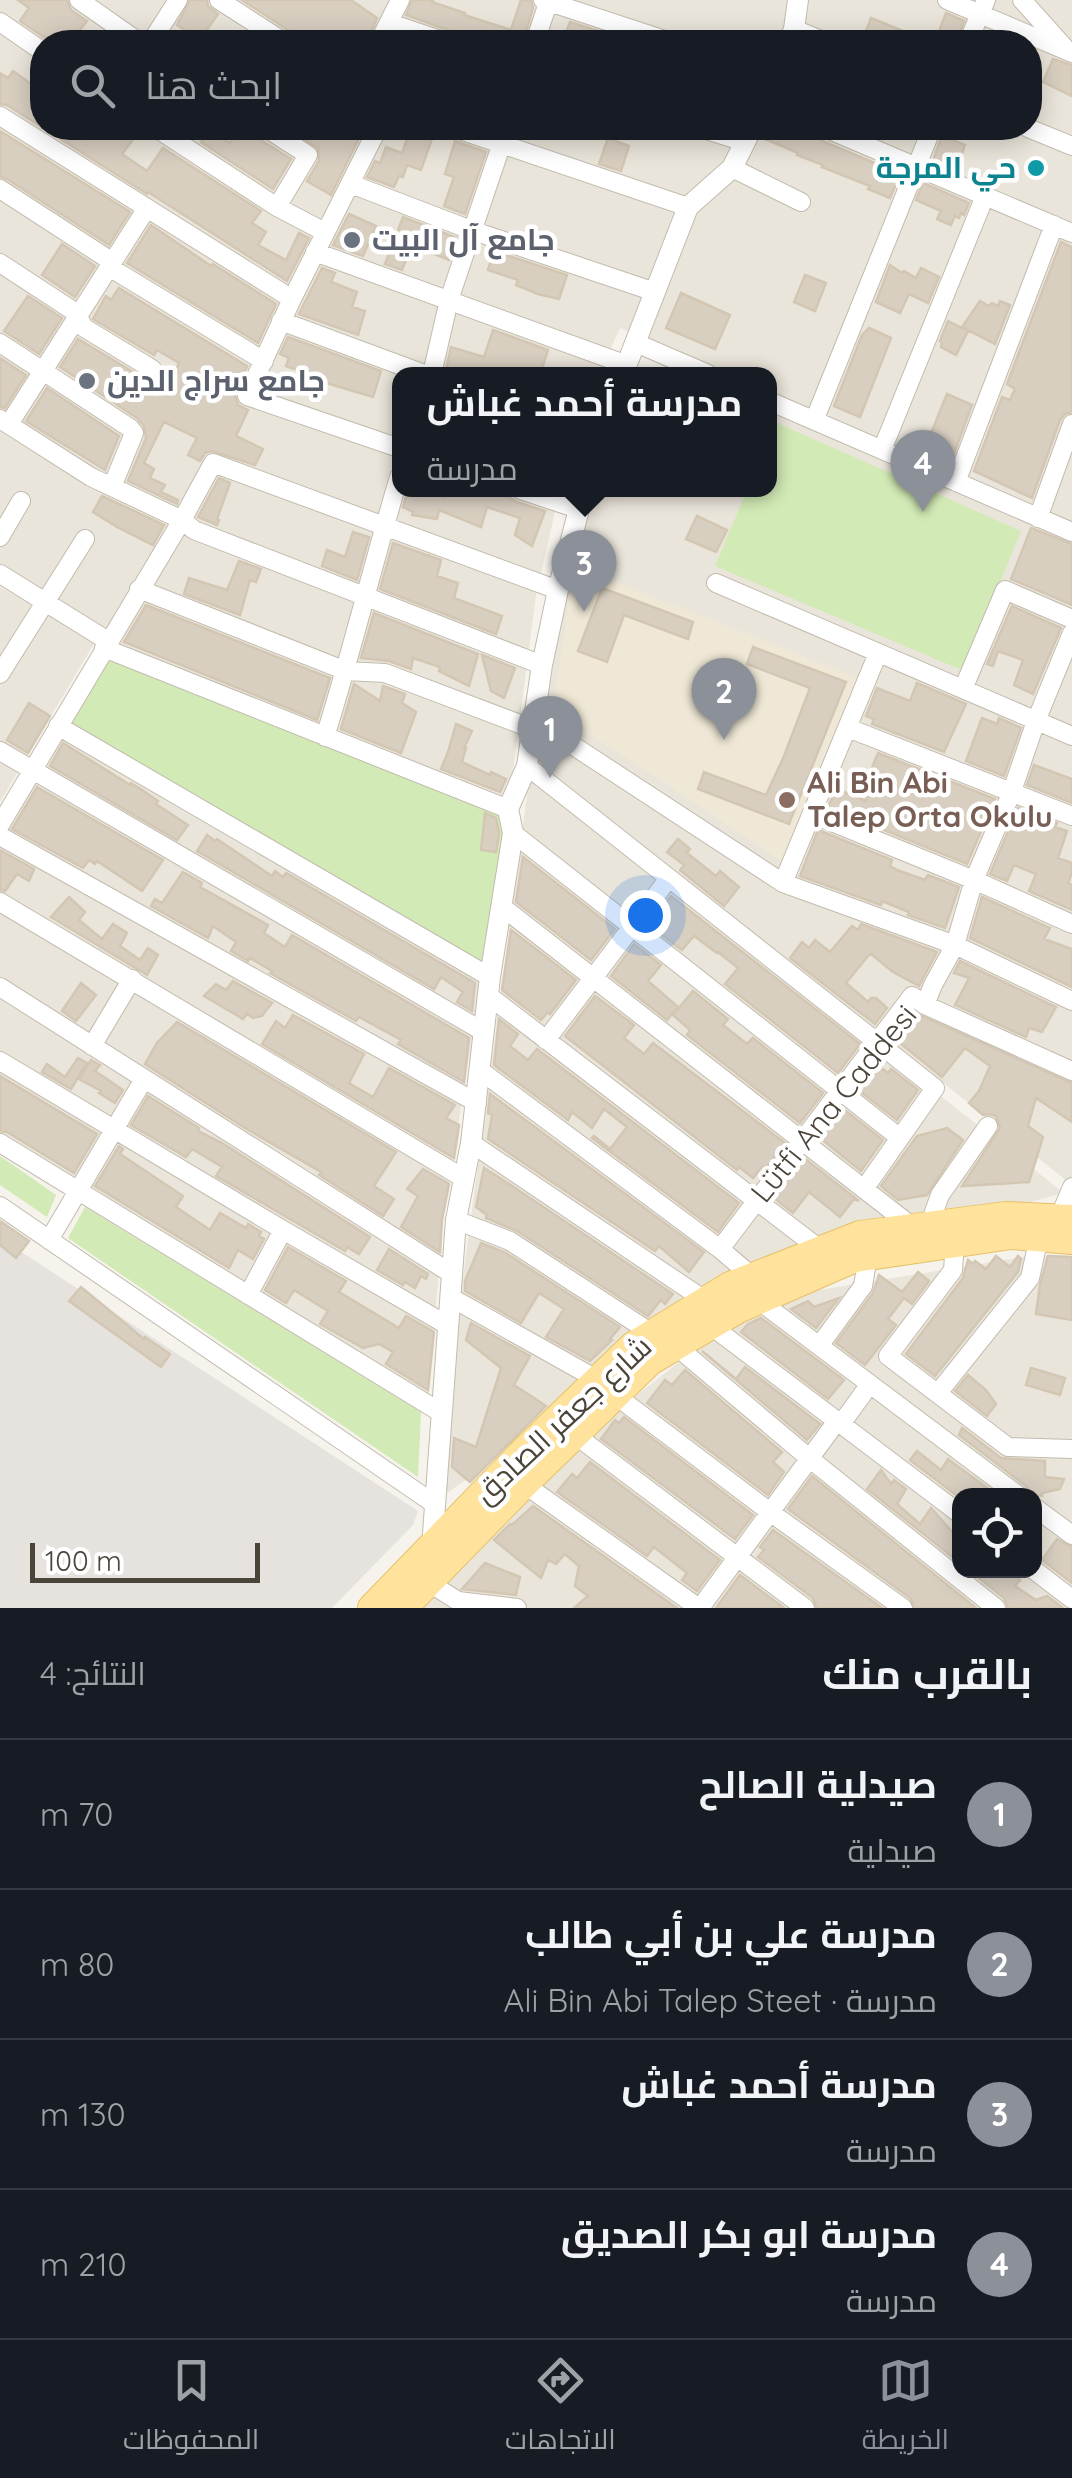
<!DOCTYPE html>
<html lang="ar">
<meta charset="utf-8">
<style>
body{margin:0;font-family:Quicksand,Cairo,sans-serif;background:#242831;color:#f1f3f6;direction:rtl}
.controls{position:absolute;right:30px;bottom:30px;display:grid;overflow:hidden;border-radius:20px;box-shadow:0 5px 25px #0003}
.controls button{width:90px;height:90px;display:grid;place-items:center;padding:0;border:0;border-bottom:2px solid #363941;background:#171b24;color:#f1f3f6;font:50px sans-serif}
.scale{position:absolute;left:30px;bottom:25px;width:230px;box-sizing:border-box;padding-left:10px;border:5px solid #4b4439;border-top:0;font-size:28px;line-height:35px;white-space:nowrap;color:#4b4439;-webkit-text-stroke:8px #fff;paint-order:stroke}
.you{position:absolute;left:645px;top:915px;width:35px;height:35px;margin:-25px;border:8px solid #fff;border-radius:50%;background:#1a73e8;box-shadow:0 0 0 15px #1a73e833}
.badge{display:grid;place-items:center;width:65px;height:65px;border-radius:50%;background:#8c9099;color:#fff;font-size:32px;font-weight:700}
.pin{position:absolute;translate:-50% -82px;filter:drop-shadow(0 2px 5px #0008)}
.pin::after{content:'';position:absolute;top:52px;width:35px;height:30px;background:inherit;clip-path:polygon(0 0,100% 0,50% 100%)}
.popup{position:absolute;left:392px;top:367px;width:385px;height:130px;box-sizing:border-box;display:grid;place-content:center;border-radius:20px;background:#171b24;filter:drop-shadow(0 2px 8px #0005);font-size:32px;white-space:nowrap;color:#9ea1a6}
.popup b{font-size:38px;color:#f1f3f6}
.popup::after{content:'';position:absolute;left:50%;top:100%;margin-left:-20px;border:20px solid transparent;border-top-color:#171b24}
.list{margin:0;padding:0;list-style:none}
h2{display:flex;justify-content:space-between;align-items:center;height:130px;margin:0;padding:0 40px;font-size:42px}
h2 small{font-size:32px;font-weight:400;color:#9ea1a6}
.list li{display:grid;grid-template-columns:65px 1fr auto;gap:30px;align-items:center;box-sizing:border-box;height:150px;padding:0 40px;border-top:2px solid #363941}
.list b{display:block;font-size:38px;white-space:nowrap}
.list p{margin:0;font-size:32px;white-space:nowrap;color:#9ea1a6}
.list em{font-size:32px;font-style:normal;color:#9ea1a6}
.icon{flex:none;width:55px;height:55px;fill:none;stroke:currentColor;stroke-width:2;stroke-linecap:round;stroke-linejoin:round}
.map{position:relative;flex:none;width:1072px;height:1608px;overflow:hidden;direction:ltr}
.search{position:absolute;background:#171b24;box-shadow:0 5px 25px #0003;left:30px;right:30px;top:30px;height:110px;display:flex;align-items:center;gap:25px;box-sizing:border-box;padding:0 35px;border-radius:40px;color:#9ea1a6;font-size:38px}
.sheet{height:730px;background:#171b24}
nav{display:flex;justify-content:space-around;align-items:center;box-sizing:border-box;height:140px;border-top:2px solid #363941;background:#171b24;font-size:28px;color:#9ea1a6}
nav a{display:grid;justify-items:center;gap:5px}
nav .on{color:#8c9099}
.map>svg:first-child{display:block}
</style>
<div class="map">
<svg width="1072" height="1608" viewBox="0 0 1072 1608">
<rect width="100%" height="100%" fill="#f6f3ec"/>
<!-- residential -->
<path fill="#eae5da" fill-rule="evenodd" d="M0,0H1072V525L769,393V374H727L620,328L599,374H399V490H560L536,595L508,809L443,1222L427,1412L0,1147V841L108,649L0,581ZM42,42H1030V128H42Z
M769,410L1072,541V1185L537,761L565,592L594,490H769Z
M0,587L95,642L0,802Z
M532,775L1064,1193L753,1277L433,1503L528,788Z
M1035,1255L1072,1258V1608H405L524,1484L758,1300ZM960,1496H1034V1570H960Z"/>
<!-- industrial -->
<path fill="#e6e2dd" d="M0,1238L418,1511L413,1525L332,1608H0Z"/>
<!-- education -->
<path fill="#efe8d6" d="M578,567L858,678L785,863L649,772L562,717L555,705V696L573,574Z"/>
<!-- green -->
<path fill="#d2eab5" d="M775,422L1021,531L964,671L715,566L747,490H769V436Z
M109,660L331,748L509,809L481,961L70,724Z
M0,1156L56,1195L47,1217L0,1185Z
M85,1207L421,1412L418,1477L68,1238Z"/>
<!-- building -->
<path fill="#d8cfc1" stroke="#d3c7b4" stroke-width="2.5" d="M18,0H67L71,10L87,21L70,42H51L20,21L29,8Z
M190,0H207L208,6L218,14L206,31L221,42H203L177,25Z
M242,0H351L377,18L367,42H296L291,32Z
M412,0H433L432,2L465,13L464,15L511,30L521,0H531L533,8L523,42H458L456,35L451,31L406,15Z
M946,13L964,21L956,42H935Z
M871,18L930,42H862Z
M570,22L632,42H570L563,40Z
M1053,59L1072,65V96L1043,82Z
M13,71L41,91L37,97L42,101V128H142L122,154L147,171L163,148L261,211L252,223L266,232L258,245L286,260L299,233L309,238L287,281L148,192L147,194L7,105L0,104V73L8,78Z
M240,128H254L259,139L291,159L273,189L201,142L209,129L230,143Z
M288,128H364L331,195L307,181L319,161L318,148Z
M411,128L433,136L421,170L407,165L403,177L399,176L394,187L367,177L375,161L380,163L386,147L402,153Z
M768,128H813L815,135L820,140L900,174L890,198L868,189L870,186L822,167L823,165L797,155L798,153L763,138Z
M0,131L130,212L109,245L7,179L0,177Z
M942,136L965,145L956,170L933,160Z
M608,138L629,146L621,171L599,164Z
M455,141L486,152L465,214L444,206L454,177L445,174Z
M923,183L969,203L964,215L961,213L959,218L955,216L951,225L937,219L941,211L916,200Z
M349,214L376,226L363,256L333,245Z
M403,217L457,238L449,260L412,245L402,270L385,264Z
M151,225L211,266L213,264L276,304L258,343L127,263Z
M1061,242L1072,247V412L1065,414L1060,420L1032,498L974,471L1002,397L1010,400L1015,389L1007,384Z
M62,244L95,266L75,297L42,275Z
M494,251L567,275L559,299L538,294L516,285L518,280L488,270Z
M890,265L902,273L904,271L916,278L921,268L939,277L928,303L909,294L900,313L876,302Z
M322,268L335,273L331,282L357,292L352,307L365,311L358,335L299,314Z
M805,275L826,283L815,311L794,302Z
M119,288L247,366L235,396L238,405L248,410L236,436L263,449L255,465L212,451L205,453L200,461L188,455L197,438L164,422L144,463L154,469L150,478L165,485L161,492L178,500L177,504L128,481L146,438L144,426L137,418L60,367L78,339L138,375L136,378L164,392L166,390L179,363L157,350L154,355L93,319L106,296L111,300Z
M681,293L730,315L715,349L666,328Z
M28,296L62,318L39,354L4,331Z
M980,301L989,306L992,303L998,306L1000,301L1010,305L995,344L962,327Z
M948,321L968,331L956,355L941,347L942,343L940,341Z
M869,328L891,338L860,417L834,406L862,335Z
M493,330L548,350L540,374H445L451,347L484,357Z
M288,337L381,371L373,397L319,381L320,378L286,366L289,358L280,354Z
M0,358L26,375L5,408L0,407Z
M47,388L119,436L105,470L26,421Z
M947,394L972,405L952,459L925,448Z
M219,478L230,483L217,519L219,520L217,525L198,517Z
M408,490H429L445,497L447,490H476L493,495L494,490H496L517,502L545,511L532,546L515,535L520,518L487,507L481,527L439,510L437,519L412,515L413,512L403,507Z
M102,496L164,525L153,545L117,527L93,512Z
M697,516L727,530L716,552L686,539Z
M1031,528L1072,544V605L1011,579Z
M353,532L369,537L357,580L322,566L327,550L345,557Z
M393,543L441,560L437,576L458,583L454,598L502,616L496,634L380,589Z
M239,561L261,569L256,582L250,580L240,615L184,594L189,578L227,590Z
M602,588L693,622L688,639L624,615L607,662L578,651Z
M146,605L330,678L317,720L124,642Z
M1012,606L1061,628L1033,694L1014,685L1023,660L998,651L993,666L987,664Z
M374,613L478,654L469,686L439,671L440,667L413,658L411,669L389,661L361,658Z
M753,647L846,682L789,824L698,789L704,772L766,795L784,756L810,688L747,664Z
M482,655L515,668L504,698L491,691Z
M917,683L966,704L944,752L872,724L874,719L866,716L877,688L910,701Z
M354,684L380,701L383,686L405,694L402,703L416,712L401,753L341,729Z
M29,703L50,716L28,753L7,740Z
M982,718L997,724L999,718L1021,728L1004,776L966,761Z
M456,724L472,731L464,748H466L462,762L490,775L491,772L506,779L500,792L441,769L448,752Z
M63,743L130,785L131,783L142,790L158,801L156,804L188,825L177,840L50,766Z
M878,753L995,799L967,864L828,807L835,792H844L866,801L873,777L869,775Z
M1034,765L1072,779V803L1027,785Z
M37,787L163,860L142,891L97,861L95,864L89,860L83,868L12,829Z
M1018,808L1057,823L1055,827L1067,831L1058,858L1072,863V873L1068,883L1072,885V910L1029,891L1036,874L1014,865L1007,881L990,874Z
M485,813L496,818L499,833L496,852L481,850Z
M818,830L892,860L890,866L897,870L925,880L928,875L959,887L945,928L908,915L909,912L882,901L881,905L800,876Z
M207,835L215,841L217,839L272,876L275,871L283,877L286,873L475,983L472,1011L457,1002L463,992L441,977L434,989L197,851Z
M678,839L690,849L687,853L716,876L720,871L739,887L724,906L680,870L684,865L667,852Z
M0,850L34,869L29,881L17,874L5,891L0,890Z
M523,857L615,929L591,960L516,902Z
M183,872L202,883L200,887L268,925L264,933L285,947L292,935L469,1038L464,1082L398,1044L401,1040L359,1017L356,1021L270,973L272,971L250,958L248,961L231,951L236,942L213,926L208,938L151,906L155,899L162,903Z
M671,896L860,1044L838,1073L725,984L738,968L718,952L717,953L694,936L682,950L649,925Z
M69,897L85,912L79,920L102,939L113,924L127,933L120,946L140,960L148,948L158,955L147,975L51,917Z
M982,897L1050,928L1044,939L1072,949V987L970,938Z
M861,924L937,952L919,986L893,972L871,954L868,956L846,983L868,1002L871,998H876L887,1008L875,1024L790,958L802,942L809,948L815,940L830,952L852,926L858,930Z
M511,930L576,980L550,1014L548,1012L541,1020L502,990Z
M634,944L661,965L648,981L678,1007L667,1020L611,976Z
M960,961L1056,1007L1042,1032L1029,1028L1026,1037L955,1005L969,978L954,973Z
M233,981L272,1003L262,1016L253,1018L247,1014L243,1019L204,996L216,984L226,990Z
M81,983L96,995L76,1021L62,1011Z
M693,991L728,1019L723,1025L747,1044L753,1038L823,1093L800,1123L687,1035L690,1030L673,1015Z
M595,996L634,1025L624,1038L644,1054L653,1043L785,1143L765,1169L762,1167L753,1178L739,1167L737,1170L565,1036Z
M915,1013L1072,1083V1122L1036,1098L1028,1126L1043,1137L1029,1182L962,1186L1000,1128L996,1116L990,1114L983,1115L969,1103L979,1091L990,1066L965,1048L942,1077L895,1039Z
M293,1015L364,1054L349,1083L373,1097L389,1068L455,1105L446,1118L459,1125L454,1158L262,1044L276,1021L285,1028Z
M499,1019L518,1034L510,1046L528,1060L537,1049L739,1203L718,1232L592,1138L594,1136L610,1149L627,1127L604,1109L592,1128L572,1112L568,1120L494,1065Z
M177,1022L396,1152L374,1186L394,1199L383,1216L319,1175L321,1172L245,1128L145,1064L157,1043Z
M78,1058L87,1063L71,1089L42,1072L47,1064L65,1077Z
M91,1060L100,1065L95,1071L123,1090L115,1103L99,1093L101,1091L79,1079Z
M876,1064L888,1073L891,1069L918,1090L897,1120L857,1089Z
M0,1076L97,1134L74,1173L7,1132L0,1131Z
M490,1094L704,1252L689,1272L659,1246L655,1251L488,1139L492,1115L488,1113Z
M148,1096L199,1128L198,1131L222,1143L370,1237L359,1254L347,1247L345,1251L216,1176L222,1167L192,1149L186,1157L131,1125Z
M842,1108L883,1140L861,1171L820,1138Z
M947,1128L963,1140L927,1195L898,1200L881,1186L917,1136Z
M119,1146L123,1149L120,1154L183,1196L176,1207L210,1230L220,1213L246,1228L248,1224L261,1232L259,1236L264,1239L253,1259L238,1250L229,1268L95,1186Z
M804,1158L859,1201L854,1199L840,1217L809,1192L793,1213L774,1198Z
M484,1168L500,1178L673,1294L665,1304L661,1300L648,1316L517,1231L486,1218L487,1215L476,1207Z
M423,1169L449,1184L442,1219L440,1252L401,1227L418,1196L407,1189Z
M0,1221L29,1241L16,1258L0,1245Z
M481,1243L504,1252L620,1327L610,1339L612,1340L590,1361L546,1337L564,1309L539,1293L521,1323L465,1291V1281Z
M288,1247L346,1281L339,1292L399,1328L406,1316L434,1332L428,1390L386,1364L393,1352L379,1344L363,1348L320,1324L328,1311L294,1290L286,1303L265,1290Z
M389,1249L428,1274L426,1279L421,1276L415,1288L405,1282L403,1285L377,1270Z
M996,1256L1010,1267L1018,1256L1021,1259L1018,1272L935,1376L906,1354L963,1278L968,1260L973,1264L975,1261L986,1269Z
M1048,1256L1072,1257V1320L1036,1314L1040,1285Z
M918,1272L929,1281L912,1304L904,1298L888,1319L896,1325L865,1365L836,1343L873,1293L879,1275L902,1292Z
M81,1287L144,1339L145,1337L170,1354L161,1367L69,1301Z
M839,1298L816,1328L791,1309L808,1301L814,1307Z
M761,1318L844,1380L828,1399L741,1332L748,1324Z
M471,1323L530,1356L514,1385L546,1406L470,1482L452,1467L454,1438L476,1447L501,1368L466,1340Z
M702,1351L736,1379L745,1367L820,1424L807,1440Z
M1031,1368L1065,1378L1060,1395L1026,1385Z
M685,1370L782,1452L773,1462L784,1472L768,1495L647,1403L665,1380L672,1385Z
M968,1375L986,1390L996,1404L987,1416L955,1391Z
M624,1417L753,1515L735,1539L601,1439L615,1420L619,1423Z
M962,1428L1001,1458L1045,1461V1477L1064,1479L1060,1489L1042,1493V1496L1031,1495L1026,1486L959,1435Z
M917,1451L941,1470L948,1459L998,1496H960V1498L910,1460Z
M590,1462L720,1560L697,1591L682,1580L687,1573L654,1547L647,1556L557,1492L572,1474L577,1478Z
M881,1470L891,1484L894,1480L906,1489L897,1504L920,1524L931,1508L955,1535L960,1533V1563L867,1489Z
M812,1476L976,1608H915L910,1598L788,1509Z
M533,1506L677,1608H574L588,1596L575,1586L579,1566L565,1554L556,1564L548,1560L541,1578L494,1540L510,1524L512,1525Z
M773,1530L882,1608H817L813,1598L758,1557L764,1550L760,1547Z
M1057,1539L1072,1547V1583L1042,1560Z
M485,1563L520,1577L516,1595L462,1589Z
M969,1570H1010L1020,1580L1015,1586L1036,1600L1047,1596L1063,1608H1008L1004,1598Z
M740,1575L784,1608H716Z"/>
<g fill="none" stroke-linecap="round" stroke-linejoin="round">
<!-- minor casing -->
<g stroke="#c2bbae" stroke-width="20">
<path id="minor" d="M79,0L139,42
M219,0L284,42
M543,0L671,42
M947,0L1072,53
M1022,0L1065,48
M0,22L42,51
M390,23L446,42
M794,29L826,42
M151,42L178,0
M379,42L400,0
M535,42L549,0
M968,42L986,0
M0,116L292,299
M156,128L277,207L325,232
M266,128L308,155L277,207
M378,128L292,299L247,396L399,448
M454,128L688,207
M699,128L745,142
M825,128L1072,233
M1028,128L1072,146
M732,168L801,202
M351,184L471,230L655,292
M0,189L111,261L114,270L264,361
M315,252L627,365
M0,263L78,314L83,327L152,369
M281,321L424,374
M0,343L130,428L134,433L112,487
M636,343L708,374
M432,374L449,300L507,128
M769,401L1072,532
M0,419L91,477L182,520L194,530L542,665
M814,421L932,128
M9,424L147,208
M882,450L985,196
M956,482L1054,225
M521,490L578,509
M1038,518L1072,424
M0,537L21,501
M0,574L108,641
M716,583L1072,736
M139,589L346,671L385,673L533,729
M104,648L508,809
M0,674L85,539
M963,689L1005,590L1072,619
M534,720L783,883L955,945L1072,1001
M58,726L490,977
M848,728L1072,816
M325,737C352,651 373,564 399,477
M0,751L484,1032
M527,766L935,1088L864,1189
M812,814L974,880L1072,924
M0,825L182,520L213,463L558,590
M513,833L900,1138
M0,836L477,1103
M783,883L878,653
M0,902L465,1179
M501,906L914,1228
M0,987L452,1274
M489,996L821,1250
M925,1005L933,985L955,945L974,880L1011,794L1036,721L1072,633
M546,1040L669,878
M92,1046L132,979
M0,1061L283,1230L447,1325
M481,1071L720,1249L753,1277
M0,1143L440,1412
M471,1143L706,1301
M0,1206L433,1503
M1059,1218L1072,1187
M456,1220L510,1241L653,1334
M929,1226L940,1195L988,1126
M49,1240L144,1079
M955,1243L953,1270L888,1356L1008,1447L1072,1449
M720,1249L912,996L925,1005L1072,1071
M248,1295L283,1230
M450,1297L598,1380
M758,1300L1019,1496
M710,1325L960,1514
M676,1346L809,1458L996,1608
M819,1346L863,1286L868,1256
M938,1393L1030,1278L1039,1237
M615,1395L770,1512L903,1608
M841,1424L870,1384
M574,1434L805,1608
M524,1484L699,1608
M1034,1507L1072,1535
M1034,1570L1072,1599
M428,1582L458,1601L517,1608
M700,1608L837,1421"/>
</g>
<!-- tertiary casing -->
<g stroke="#c2bbae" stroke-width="22">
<path id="tertiary" d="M789,42L794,29L798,0
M623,374L688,207L732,168L752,128
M432,1547L456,1220L471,1143L490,977L513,833L508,809L527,766L542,665L558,590L584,490"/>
</g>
<!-- primary casing -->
<g stroke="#e6c16a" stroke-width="30">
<path id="primary" d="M372,1608L524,1451L633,1346L730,1286L860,1235L1005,1216L1072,1219
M403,1608L524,1484L650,1361L738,1309L855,1258L1011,1235L1072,1240"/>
</g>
<!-- minor -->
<use href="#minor" stroke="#fff" stroke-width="18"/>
<!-- tertiary -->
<use href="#tertiary" stroke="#fff" stroke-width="20"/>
<!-- primary -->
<use href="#primary" stroke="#ffe39c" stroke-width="28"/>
</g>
<!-- markers -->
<circle fill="#0f9aa8" stroke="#fff" stroke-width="4" cx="1036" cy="168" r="10"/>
<g fill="#6b7280" stroke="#fff" stroke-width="4">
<circle cx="352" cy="240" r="10"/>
<circle cx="87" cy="381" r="10"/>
</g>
<circle fill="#8d6e63" stroke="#fff" stroke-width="4" cx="787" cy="800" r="10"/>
<g text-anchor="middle" stroke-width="9" stroke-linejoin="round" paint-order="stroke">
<!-- culture labels -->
<g font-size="30" font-weight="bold" fill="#0d838f" stroke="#fff" text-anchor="end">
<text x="1016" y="178">حي المرجة</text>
</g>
<!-- worship labels -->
<g font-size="30" font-weight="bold" fill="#5b616d" stroke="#fff" text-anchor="start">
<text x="372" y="250">جامع آل البيت</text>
<text x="107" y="391">جامع سراج الدين</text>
</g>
<!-- education labels -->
<g font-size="30" font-weight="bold" fill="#785e54" stroke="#fff" text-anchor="start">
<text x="807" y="793">Ali Bin Abi<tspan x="807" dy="34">Talep Orta Okulu</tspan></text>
</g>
<!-- street labels -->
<g font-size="30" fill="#4b4439" stroke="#fff">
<text transform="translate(834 1104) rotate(-51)" y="10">Lütfi Ana Caddesi</text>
<text transform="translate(563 1420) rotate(-43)" y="10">شارع جعفر الصادق</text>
</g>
</g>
</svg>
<div class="controls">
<button><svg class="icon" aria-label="locate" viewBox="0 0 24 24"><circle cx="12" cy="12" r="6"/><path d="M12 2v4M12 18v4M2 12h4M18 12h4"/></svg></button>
</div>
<div class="scale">100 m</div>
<div class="you"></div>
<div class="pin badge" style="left:550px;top:778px">1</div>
<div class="pin badge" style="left:724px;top:740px">2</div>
<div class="pin badge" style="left:584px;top:612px">3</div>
<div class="popup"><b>مدرسة أحمد غباش</b>مدرسة</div>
<div class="pin badge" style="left:923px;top:512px">4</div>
<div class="search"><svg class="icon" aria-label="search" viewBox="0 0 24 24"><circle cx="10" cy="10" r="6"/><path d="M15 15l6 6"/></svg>ابحث هنا</div>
</div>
<section class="sheet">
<h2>بالقرب منك<small>النتائج: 4</small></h2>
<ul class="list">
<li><span class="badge">1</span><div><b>صيدلية الصالح</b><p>صيدلية</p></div><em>70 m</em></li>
<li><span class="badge">2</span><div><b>مدرسة علي بن أبي طالب</b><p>مدرسة · Ali Bin Abi Talep Steet</p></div><em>80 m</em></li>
<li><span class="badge">3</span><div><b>مدرسة أحمد غباش</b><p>مدرسة</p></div><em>130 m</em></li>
<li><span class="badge">4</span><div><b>مدرسة ابو بكر الصديق</b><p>مدرسة</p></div><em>210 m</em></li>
</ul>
</section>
<nav>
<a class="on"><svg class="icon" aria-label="map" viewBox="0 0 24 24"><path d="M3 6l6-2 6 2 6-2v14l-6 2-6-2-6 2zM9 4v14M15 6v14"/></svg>الخريطة</a>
<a><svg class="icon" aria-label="directions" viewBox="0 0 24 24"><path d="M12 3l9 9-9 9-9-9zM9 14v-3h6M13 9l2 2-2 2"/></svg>الاتجاهات</a>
<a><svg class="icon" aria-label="saved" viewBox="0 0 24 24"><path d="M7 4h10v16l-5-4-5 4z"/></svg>المحفوظات</a>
</nav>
